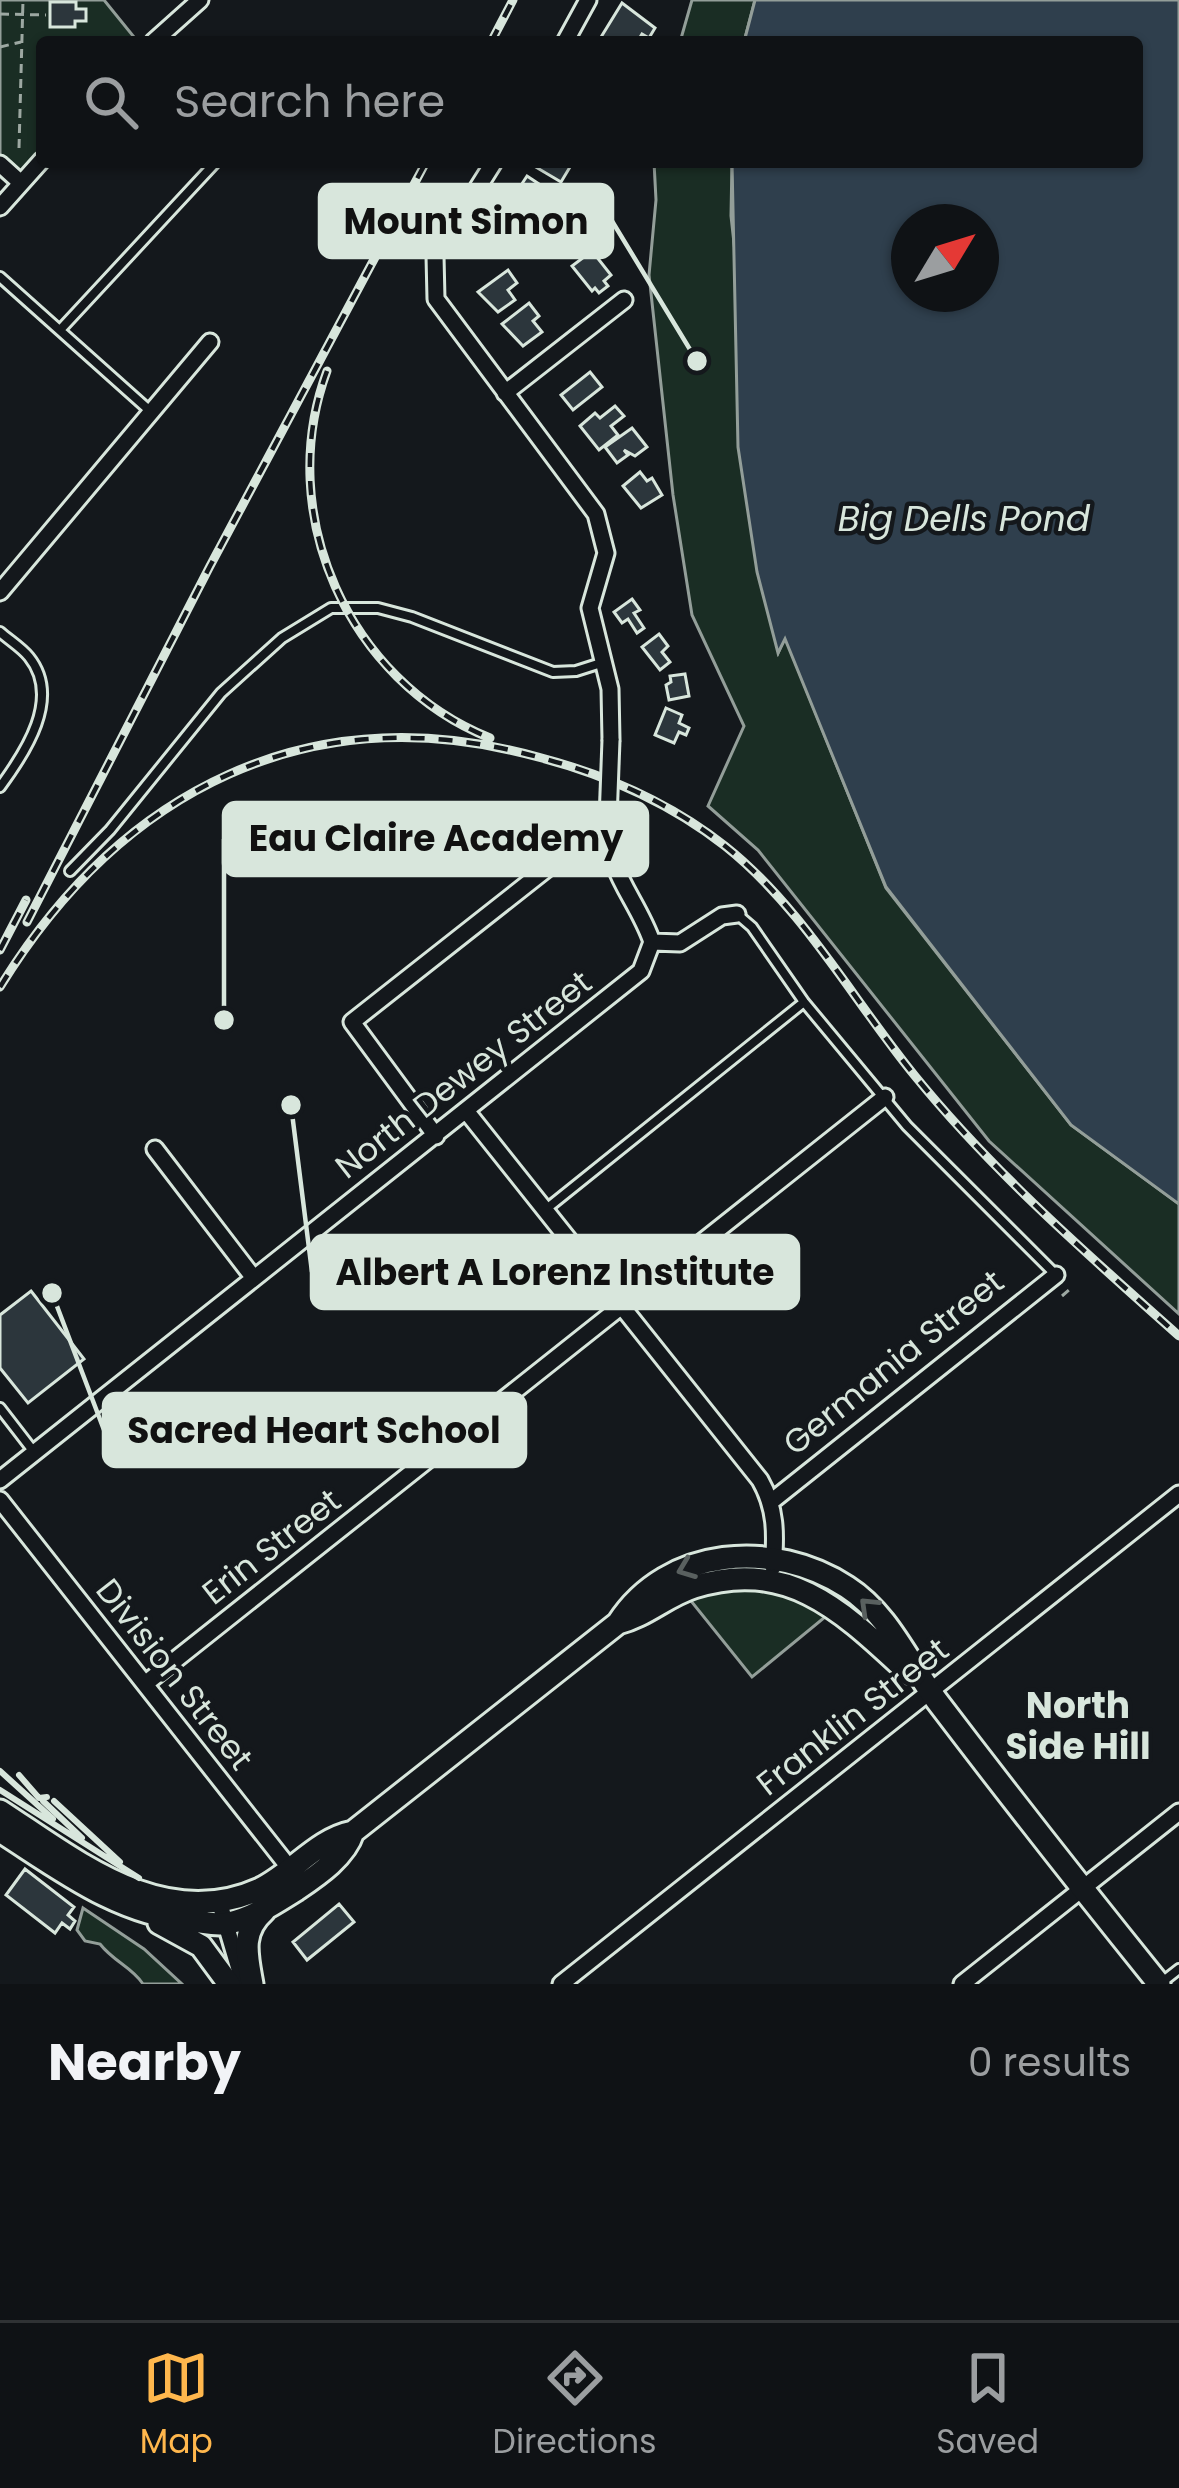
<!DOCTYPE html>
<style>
body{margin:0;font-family:Poppins,sans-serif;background:#181b1e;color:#f1f3f6}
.compass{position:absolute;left:891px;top:204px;width:108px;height:108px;border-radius:50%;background:#0f1215;box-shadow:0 3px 9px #0004;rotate:52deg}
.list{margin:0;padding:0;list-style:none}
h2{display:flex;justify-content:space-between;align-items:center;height:156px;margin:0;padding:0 48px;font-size:51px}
h2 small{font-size:39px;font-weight:400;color:#9b9ea0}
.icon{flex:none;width:66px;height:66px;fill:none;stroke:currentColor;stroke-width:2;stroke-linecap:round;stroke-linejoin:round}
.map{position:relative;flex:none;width:1179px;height:1984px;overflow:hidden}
.search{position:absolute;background:#0f1215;box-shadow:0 3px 9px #0004;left:36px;right:36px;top:36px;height:132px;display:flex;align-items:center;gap:30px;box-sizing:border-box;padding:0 42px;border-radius:12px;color:#9b9ea0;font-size:45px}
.sheet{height:336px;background:#0f1215}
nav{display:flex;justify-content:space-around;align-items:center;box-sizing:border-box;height:168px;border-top:3px solid #2f3234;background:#0f1215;font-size:33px;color:#9b9ea0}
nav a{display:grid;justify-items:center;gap:6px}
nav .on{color:#ffb74d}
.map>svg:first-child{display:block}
</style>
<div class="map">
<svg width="1179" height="1984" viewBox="0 0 1179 1984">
<rect width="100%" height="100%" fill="#14181c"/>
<!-- green -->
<path fill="#1a2d24" stroke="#939e99" stroke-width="3" d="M0,0H104L138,42H42V160L21,183L0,164Z
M692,0H755L744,42H680Z
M654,162H732L731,216L779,651L785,637L886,888L1071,1125L1179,1204V1314L989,1141L758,850L708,806L744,726L692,615L673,495L649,275L656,200Z
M724,1587L773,1589L830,1613L752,1677L687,1596Z
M83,1908L144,1949L182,1984H143C132,1967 114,1962 100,1944L85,1941L77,1930Z"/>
<!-- water -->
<path fill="#2f3f4d" stroke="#939e99" stroke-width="3" fill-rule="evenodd" d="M755,0H1179V1204L1071,1125L886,887L785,639L778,653L757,572L738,447L732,162H1137V42H744ZM909,222H981V294H909Z"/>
<!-- building -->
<path fill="#2c363c" stroke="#d8e6dc" stroke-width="3" d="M50,2H76V9H86V21H75V27H50Z
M622,3L655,28L649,38L642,34L637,42H598Z
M536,162H573L561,182L534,166Z
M527,176L560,198L545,220L524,206L528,201L516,193Z
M592,251L611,275L604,281L608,286L599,293L595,288L592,291L572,266Z
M508,270L517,283L508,290L515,300L498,312L478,292Z
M529,303L539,316L533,321L542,332L523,346L502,324Z
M590,372L602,387L573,410L561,395Z
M615,406L624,416L611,426L618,435L599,450L580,426L595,413L600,418Z
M632,428L647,447L635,456L624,450L628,455L617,463L605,447Z
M640,472L647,481L652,478L662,495L641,508L623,486Z
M632,599L640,610L634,613L644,628L637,633L628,619L622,623L614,612Z
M659,634L668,646L662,652L670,662L660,670L642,647Z
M685,674L689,696L669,700L666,685L671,682L670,676Z
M666,708L682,715L679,723L689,728L686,735L679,732L674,743L655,735Z
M31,1291L84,1359L28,1403L0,1368V1315Z
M25,1869L74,1907L68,1915L75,1921L70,1929L62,1923L55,1933L6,1895Z
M339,1904L354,1922L307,1960L293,1942Z"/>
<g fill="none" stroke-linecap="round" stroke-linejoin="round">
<!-- service casing -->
<g stroke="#d8e6dc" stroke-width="14">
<path id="service" d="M0,277L150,411
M60,330L216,162
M0,632C9,640 22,648 29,657C62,698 25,753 0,787
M70,871L110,830L221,693L282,638L331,608H378L412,617L553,672L576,671L601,663
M738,915L752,927L804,1002L907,1126L1056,1275
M545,1210L804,1002
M0,1408L34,1452
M1161,1983L1179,1969"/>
</g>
<!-- minor casing -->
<g stroke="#d8e6dc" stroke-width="21">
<path id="minor" d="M153,42L200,0
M565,42L588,0
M494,162L435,256L436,299L596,514L606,553L590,608L610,689L611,740
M0,164L21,183
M0,207L42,160
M505,393L624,300
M0,592L210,342
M608,820C604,870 637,898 652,942
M652,942L680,943L722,916L737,914
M467,1112L760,1480C776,1508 776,1534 773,1567
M436,1136L352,1022L564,855L606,845
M155,1149L253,1277
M0,1480L641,971L652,942
M0,1500L295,1875
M772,1501L1056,1275
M145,1684L885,1097
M219,1901L242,1979
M561,1984L1179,1494
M962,1984L1179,1812"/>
</g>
<!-- secondary casing -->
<g stroke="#d8e6dc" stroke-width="27">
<path id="secondary" d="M618,1623C646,1616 666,1596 694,1587C789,1557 844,1613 908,1672
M0,1811C77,1861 163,1933 260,1889C293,1873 317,1839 353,1832L618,1623C667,1547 774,1539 847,1587C889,1614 908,1662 937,1701C1010,1797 1084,1891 1159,1984
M0,1831C61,1870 117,1914 192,1921C204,1922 217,1926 229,1923C253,1918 275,1903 296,1890C318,1875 345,1857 353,1832
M159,1923L201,1946L229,1984
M252,1984C247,1956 240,1932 264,1911"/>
</g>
<!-- path -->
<path stroke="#9da8a2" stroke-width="3" stroke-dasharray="9 6" stroke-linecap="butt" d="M0,14L46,15
M0,47L21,42
M19,148L23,0
M1062,1296L1070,1289"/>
<!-- service -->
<use href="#service" stroke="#14181c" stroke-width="8"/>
<!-- minor -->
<use href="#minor" stroke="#14181c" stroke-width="15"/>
<!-- secondary -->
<use href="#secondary" stroke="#14181c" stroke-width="21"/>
<!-- rail casing -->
<g stroke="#d8e6dc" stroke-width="9">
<path id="rail" d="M491,42L513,0
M327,371C274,514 348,681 490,738
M27,922L210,566L426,162
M0,950L26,900
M0,987C121,790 309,694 538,757C607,775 669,802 725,846C802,907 853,1000 915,1076C993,1172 1087,1254 1179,1336"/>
</g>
<!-- rail -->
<use href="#rail" stroke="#14181c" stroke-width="4.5" stroke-dasharray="14" stroke-linecap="butt"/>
<!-- minor-bridge casing -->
<g stroke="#d8e6dc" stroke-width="21" stroke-linecap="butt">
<path id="minor-bridge" d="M608,820L611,740"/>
</g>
<!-- minor-bridge -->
<use href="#minor-bridge" stroke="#14181c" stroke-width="15"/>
<!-- wall -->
<path stroke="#d8e6dc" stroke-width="6" d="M0,1771L53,1819
M19,1775L39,1798L47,1797
M0,1790L139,1878
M43,1801L82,1838
M54,1801L120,1862"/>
</g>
<!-- one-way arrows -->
<defs><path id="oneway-chevron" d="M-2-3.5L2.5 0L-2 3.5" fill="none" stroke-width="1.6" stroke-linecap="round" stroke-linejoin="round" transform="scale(3)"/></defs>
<g stroke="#59605f">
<use href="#oneway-chevron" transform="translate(686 1569) rotate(159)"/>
<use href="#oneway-chevron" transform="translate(868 1606) rotate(-136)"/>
</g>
<g text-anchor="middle" stroke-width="9" stroke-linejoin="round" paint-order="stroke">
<!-- street labels -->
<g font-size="33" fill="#d8e6dc" stroke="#14181c">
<text transform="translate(463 1074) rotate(-38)" y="12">North Dewey Street</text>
<text transform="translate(893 1362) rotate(-39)" y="12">Germania Street</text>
<text transform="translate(271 1546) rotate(-38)" y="12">Erin Street</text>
<text transform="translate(175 1674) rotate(52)" y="12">Division Street</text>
<text transform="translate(852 1716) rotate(-38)" y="12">Franklin Street</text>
</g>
<!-- water labels -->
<g font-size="36" font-style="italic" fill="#d8e6dc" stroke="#14181c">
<text x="964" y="531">Big Dells Pond</text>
</g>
<!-- neighbourhood labels -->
<g font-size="36" font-weight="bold" fill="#d8e6dc" stroke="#14181c">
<text x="1078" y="1718">North<tspan x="1078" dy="41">Side Hill</tspan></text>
</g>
</g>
<!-- callouts -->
<path fill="none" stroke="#d8e6dc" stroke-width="4.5" d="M697 361L612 221M224 1020L224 839M291 1105L312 1272M52 1293L104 1430"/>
<g fill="#d8e6dc" stroke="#14181c" stroke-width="4.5">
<circle cx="697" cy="361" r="12"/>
<circle cx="224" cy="1020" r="12"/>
<circle cx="291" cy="1105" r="12"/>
<circle cx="52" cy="1293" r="12"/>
</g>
<g fill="#d8e6dc" stroke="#d8e6dc" stroke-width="4.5">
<rect x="320" y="185" width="292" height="72" rx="12"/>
<rect x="224" y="803" width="423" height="72" rx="12"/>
<rect x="312" y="1236" width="486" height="72" rx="12"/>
<rect x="104" y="1394" width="421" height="72" rx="12"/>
</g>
<g font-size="36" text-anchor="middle" font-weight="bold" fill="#111">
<text x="466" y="234">Mount Simon</text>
<text x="436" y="851">Eau Claire Academy</text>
<text x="555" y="1285">Albert A Lorenz Institute</text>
<text x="314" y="1443">Sacred Heart School</text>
</g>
</svg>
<svg class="compass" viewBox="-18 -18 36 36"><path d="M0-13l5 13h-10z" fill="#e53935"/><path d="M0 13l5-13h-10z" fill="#9b9ea0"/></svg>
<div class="search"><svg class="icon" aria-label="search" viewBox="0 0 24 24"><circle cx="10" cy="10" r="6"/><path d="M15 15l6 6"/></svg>Search here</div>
</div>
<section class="sheet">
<h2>Nearby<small>0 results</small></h2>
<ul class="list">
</ul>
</section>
<nav>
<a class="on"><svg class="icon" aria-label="map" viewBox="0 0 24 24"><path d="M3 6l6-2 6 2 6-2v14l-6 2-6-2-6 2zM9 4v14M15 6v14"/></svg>Map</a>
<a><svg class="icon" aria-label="directions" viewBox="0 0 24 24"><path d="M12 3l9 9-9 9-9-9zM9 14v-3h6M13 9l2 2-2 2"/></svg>Directions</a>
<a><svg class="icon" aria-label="saved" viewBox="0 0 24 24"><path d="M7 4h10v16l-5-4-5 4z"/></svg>Saved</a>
</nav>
